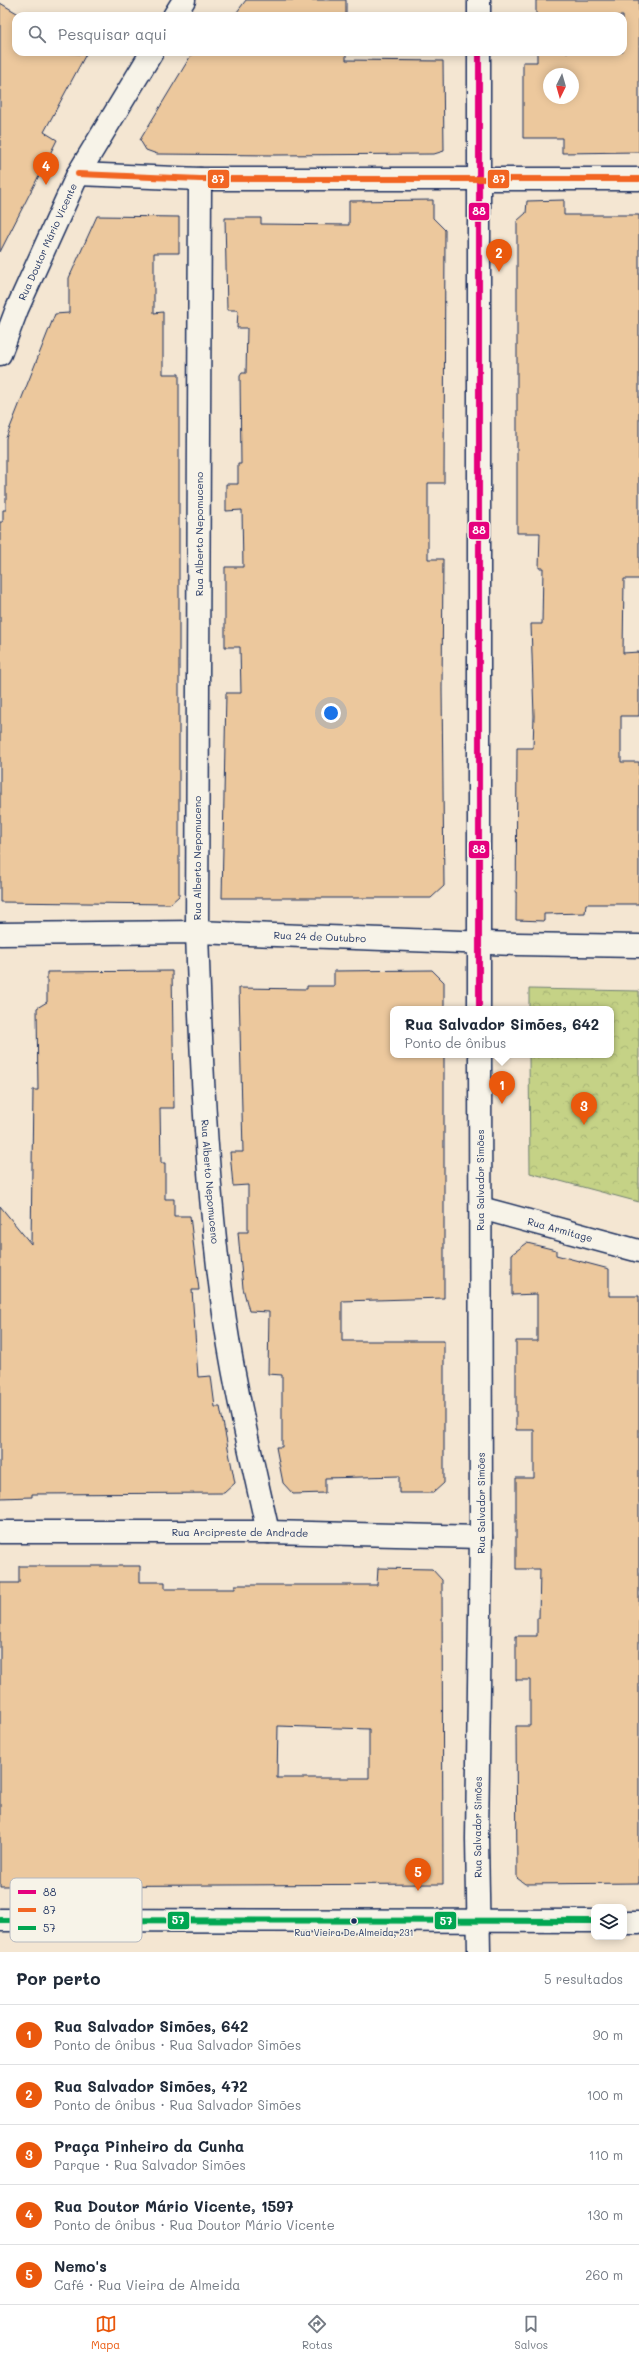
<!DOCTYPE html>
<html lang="pt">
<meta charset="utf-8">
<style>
body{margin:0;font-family:Mali,sans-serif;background:#f6f6f7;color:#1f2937}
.controls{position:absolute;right:12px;bottom:12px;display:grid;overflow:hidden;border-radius:8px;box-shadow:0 2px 10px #0003}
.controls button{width:36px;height:36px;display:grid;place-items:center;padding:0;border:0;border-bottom:1px solid #e0e1e3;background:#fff;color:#1f2937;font:20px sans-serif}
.compass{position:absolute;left:543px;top:68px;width:36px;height:36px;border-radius:50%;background:#fff;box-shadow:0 2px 10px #0003;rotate:185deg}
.you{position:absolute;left:331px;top:713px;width:14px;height:14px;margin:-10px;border:3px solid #fff;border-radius:50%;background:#1a73e8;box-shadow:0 0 0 6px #1a73e833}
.badge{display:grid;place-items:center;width:26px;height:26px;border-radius:50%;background:#ea580c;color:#fff;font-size:13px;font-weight:700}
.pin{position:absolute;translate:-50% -33px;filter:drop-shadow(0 1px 2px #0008)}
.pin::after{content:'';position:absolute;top:21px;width:14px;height:12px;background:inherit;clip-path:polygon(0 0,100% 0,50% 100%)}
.popup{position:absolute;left:390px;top:1006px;width:224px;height:52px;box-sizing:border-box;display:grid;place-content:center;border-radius:8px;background:#fff;filter:drop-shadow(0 1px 3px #0005);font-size:13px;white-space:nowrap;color:#747a83}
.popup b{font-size:15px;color:#1f2937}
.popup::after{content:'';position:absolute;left:50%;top:100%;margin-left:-8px;border:8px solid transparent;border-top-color:#fff}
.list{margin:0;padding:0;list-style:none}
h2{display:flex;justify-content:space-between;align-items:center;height:52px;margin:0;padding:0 16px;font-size:17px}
h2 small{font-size:13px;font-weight:400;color:#747a83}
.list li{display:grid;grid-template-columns:26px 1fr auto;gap:12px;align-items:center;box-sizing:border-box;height:60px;padding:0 16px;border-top:1px solid #e0e1e3}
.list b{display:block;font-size:15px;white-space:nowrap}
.list p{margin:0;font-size:13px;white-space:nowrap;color:#747a83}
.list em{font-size:13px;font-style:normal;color:#747a83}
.icon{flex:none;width:22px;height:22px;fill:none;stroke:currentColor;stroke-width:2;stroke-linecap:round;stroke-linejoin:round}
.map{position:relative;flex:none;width:639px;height:1952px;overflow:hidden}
.search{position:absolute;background:#fff;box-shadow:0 2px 10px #0003;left:12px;right:12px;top:12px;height:44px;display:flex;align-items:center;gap:10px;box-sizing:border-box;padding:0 14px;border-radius:12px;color:#747a83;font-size:15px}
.sheet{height:352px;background:#fff}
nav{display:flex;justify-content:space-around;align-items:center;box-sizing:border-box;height:56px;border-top:1px solid #e0e1e3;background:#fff;font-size:11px;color:#747a83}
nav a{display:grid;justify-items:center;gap:2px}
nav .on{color:#ea580c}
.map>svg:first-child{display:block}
</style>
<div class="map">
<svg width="639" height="1952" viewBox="0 0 639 1952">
<defs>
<pattern id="park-crowns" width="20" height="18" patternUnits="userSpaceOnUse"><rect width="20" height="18" fill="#c5d286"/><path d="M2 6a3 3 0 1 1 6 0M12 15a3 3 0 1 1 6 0" fill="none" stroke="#a9b576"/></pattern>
</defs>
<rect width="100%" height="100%" fill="#f4e6d2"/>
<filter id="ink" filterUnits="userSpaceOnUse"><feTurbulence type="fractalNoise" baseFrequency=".025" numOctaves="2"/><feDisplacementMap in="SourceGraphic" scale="8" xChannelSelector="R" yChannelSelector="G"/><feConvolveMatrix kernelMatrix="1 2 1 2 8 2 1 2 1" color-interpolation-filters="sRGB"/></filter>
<g filter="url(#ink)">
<!-- park -->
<path fill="url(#park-crowns)" stroke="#708072" d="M529,989L639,991V1202L530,1173L529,1055H611V1009H529Z"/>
<!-- building -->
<path fill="#ecc89d" stroke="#1b2f5e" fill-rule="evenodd" d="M246,0H346V16H234Z
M536,0H639V152L562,153V138H523V62H537V52H623V16H536ZM549,74H573V98H549Z
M0,3L22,16H16V52L86,54L44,132L57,140L0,252Z
M193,52H346V60L443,61L444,151L434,154L273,155L157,154L146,150L140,140Z
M433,200V218L445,230L444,483H428V559H443L442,689L444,886L431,898H222L226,693H241L240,647H225V567H243L242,510L226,511V484H238V464H241L240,376L242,373H246L247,328H237L238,310H227L225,218H261V224L349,225V201Z
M564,200V215H639V579H624L623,653L639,652V716H621V762H639V904H586L585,913L544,914V921L516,920L517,748H533L534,716L531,624H542L543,568H539L540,533H517V221L526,213L527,201Z
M97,216L179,217V253H154V313L163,312V374H179V896L170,904L0,902V522H3V510H6V438L55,314L69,313V278Z
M432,970L444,982V1009H393V1055H444V1298L342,1301V1341H444V1483L433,1493H399V1476L325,1478V1493L293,1494L283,1483L276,1447H282V1375L268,1374L269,1312L249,1311L243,1288L238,1232H248V1185L233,1186L230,1152H243L239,988L307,989V986H334V971Z
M172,971L174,1108H160L161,1163H165V1199H174V1216H190L199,1290H192L198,1377L211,1376L215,1407H220L235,1483L224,1493L32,1494V1497L0,1498V1206L31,1244L33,1090H38L37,1008L47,1002V972Z
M527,1243L556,1250V1255L609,1269V1296H639V1883L525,1884L517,1878L516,1726H530V1680H516V1636H537V1618H539L540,1569H516V1478H534V1430H516V1341H537V1294L512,1295V1254Z
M19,1566H140V1582H165V1589H235V1585H377L378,1568L432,1569L442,1580L443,1884L0,1886V1583H19ZM278,1726L369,1729V1778H277Z"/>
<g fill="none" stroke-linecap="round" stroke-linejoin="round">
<!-- minor casing -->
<g stroke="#1b2f5e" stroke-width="25">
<g id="minor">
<path d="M479,0V16"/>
<path d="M174,16L184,0"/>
<path d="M479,52V1009"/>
<path d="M78,174L200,179H639"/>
<path id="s1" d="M200,179L197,932C201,1054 206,1177 222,1299C232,1377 251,1455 268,1532"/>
<path id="s2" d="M0,354L17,309L78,174L152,52"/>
<path id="s3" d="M0,934L197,932L517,944L639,946"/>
<path id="s4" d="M481,1208L639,1251"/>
<path id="s5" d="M0,1532H268L481,1537"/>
<path d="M0,1920L594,1921"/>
<path d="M624,1923H639"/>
<path id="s6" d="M479,1952L477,1839L481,1537L480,1055"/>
</g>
</g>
<!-- minor -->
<use href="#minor" stroke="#f7f3e8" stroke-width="22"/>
<!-- bus-1 casing -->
<g stroke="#f7f3e8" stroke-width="9">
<path id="bus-1" d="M479,52V1009"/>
</g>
<!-- bus-2 casing -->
<g stroke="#f7f3e8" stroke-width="9">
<path id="bus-2" d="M78,174L200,179H639"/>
</g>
<!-- bus-3 casing -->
<g stroke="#f7f3e8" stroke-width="9">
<path id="bus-3" d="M0,1920L594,1921"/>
</g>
<!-- bus-1 -->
<use href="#bus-1" stroke="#e5007d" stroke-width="6"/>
<!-- bus-2 -->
<use href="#bus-2" stroke="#f26522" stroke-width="6"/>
<!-- bus-3 -->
<use href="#bus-3" stroke="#00a651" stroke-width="6"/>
</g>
</g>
<!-- markers -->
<circle fill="#1b2f5e" stroke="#f7f3e8" stroke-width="1.5" cx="354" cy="1921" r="3.5"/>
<g text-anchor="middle" stroke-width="3" stroke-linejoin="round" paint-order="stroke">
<!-- bus labels -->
<g font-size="9" fill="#1b2f5e" stroke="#f7f3e8">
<text x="354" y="1936">Rua Vieira De Almeida, 231</text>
</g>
<!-- street labels -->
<g font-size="10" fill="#1b2f5e" stroke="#f7f3e8">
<text dy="4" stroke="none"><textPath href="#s2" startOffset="122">Rua Doutor Mário Vicente</textPath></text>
<text transform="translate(199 534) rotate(-90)" y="4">Rua Alberto Nepomuceno</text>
<text transform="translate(197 858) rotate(-90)" y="4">Rua Alberto Nepomuceno</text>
<text dy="4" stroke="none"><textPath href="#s3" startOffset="320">Rua 24 de Outubro</textPath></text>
<text transform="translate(480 1180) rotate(-90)" y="4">Rua Salvador Simões</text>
<text dy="4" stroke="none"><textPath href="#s1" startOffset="1003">Rua Alberto Nepomuceno</textPath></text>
<text dy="4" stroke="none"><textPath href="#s4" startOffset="82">Rua Armitage</textPath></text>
<text dy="4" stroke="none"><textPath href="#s6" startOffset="449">Rua Salvador Simões</textPath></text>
<text dy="4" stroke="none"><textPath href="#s5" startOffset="240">Rua Arcipreste de Andrade</textPath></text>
<text dy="4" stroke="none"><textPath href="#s6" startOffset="125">Rua Salvador Simões</textPath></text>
</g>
</g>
<!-- legend -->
<rect x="10" y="1878" width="132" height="64" rx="6" fill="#f7f3e8" stroke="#b5b8bf" stroke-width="1"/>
<rect x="18" y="1890" width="18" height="4" fill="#e5007d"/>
<rect x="18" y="1908" width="18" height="4" fill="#f26522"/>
<rect x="18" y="1926" width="18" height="4" fill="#00a651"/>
<g font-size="11" fill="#1b2f5e">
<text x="43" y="1896">88</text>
<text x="43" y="1914">87</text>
<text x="43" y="1932">57</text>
</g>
<g stroke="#f7f3e8" stroke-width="1.5">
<rect x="207" y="169" width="23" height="20" rx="4" fill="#f26522"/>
<rect x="487" y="169" width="23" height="20" rx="4" fill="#f26522"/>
<rect x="468" y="202" width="22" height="19" rx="4" fill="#e5007d"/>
<rect x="468" y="521" width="22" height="19" rx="4" fill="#e5007d"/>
<rect x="468" y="840" width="22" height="19" rx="4" fill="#e5007d"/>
<rect x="167" y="1911" width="23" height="19" rx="4" fill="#00a651"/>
<rect x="434" y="1911" width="23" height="19" rx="4" fill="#00a651"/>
</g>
<g font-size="11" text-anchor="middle" font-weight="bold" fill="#fff">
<text x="218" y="183">87</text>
<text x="499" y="183">87</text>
<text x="479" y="215">88</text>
<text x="479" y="534">88</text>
<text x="479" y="853">88</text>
<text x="178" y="1924">57</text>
<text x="446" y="1925">57</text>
</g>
</svg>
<div class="controls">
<button><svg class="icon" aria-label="layers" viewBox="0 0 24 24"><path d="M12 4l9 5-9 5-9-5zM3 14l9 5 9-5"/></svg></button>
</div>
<svg class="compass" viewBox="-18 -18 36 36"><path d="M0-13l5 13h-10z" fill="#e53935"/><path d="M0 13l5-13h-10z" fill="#747a83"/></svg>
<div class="you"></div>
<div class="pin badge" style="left:502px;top:1104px">1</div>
<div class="popup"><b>Rua Salvador Simões, 642</b>Ponto de ônibus</div>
<div class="pin badge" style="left:499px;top:272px">2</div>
<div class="pin badge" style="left:584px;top:1125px">3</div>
<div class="pin badge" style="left:46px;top:185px">4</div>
<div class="pin badge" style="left:418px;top:1891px">5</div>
<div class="search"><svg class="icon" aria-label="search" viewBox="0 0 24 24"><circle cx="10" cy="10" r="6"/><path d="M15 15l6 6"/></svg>Pesquisar aqui</div>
</div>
<section class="sheet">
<h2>Por perto<small>5 resultados</small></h2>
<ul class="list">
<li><span class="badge">1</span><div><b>Rua Salvador Simões, 642</b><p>Ponto de ônibus · Rua Salvador Simões</p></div><em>90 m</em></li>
<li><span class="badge">2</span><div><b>Rua Salvador Simões, 472</b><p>Ponto de ônibus · Rua Salvador Simões</p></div><em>100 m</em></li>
<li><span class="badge">3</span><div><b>Praça Pinheiro da Cunha</b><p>Parque · Rua Salvador Simões</p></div><em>110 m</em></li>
<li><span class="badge">4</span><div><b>Rua Doutor Mário Vicente, 1597</b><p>Ponto de ônibus · Rua Doutor Mário Vicente</p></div><em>130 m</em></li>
<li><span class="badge">5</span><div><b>Nemo's</b><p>Café · Rua Vieira de Almeida</p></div><em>260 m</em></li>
</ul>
</section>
<nav>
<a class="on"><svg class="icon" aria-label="map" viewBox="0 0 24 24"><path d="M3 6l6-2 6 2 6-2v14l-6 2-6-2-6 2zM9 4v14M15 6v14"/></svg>Mapa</a>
<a><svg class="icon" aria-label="directions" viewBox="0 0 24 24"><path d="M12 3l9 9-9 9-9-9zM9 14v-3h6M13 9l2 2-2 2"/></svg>Rotas</a>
<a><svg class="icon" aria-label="saved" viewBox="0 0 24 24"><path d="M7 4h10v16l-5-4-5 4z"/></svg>Salvos</a>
</nav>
